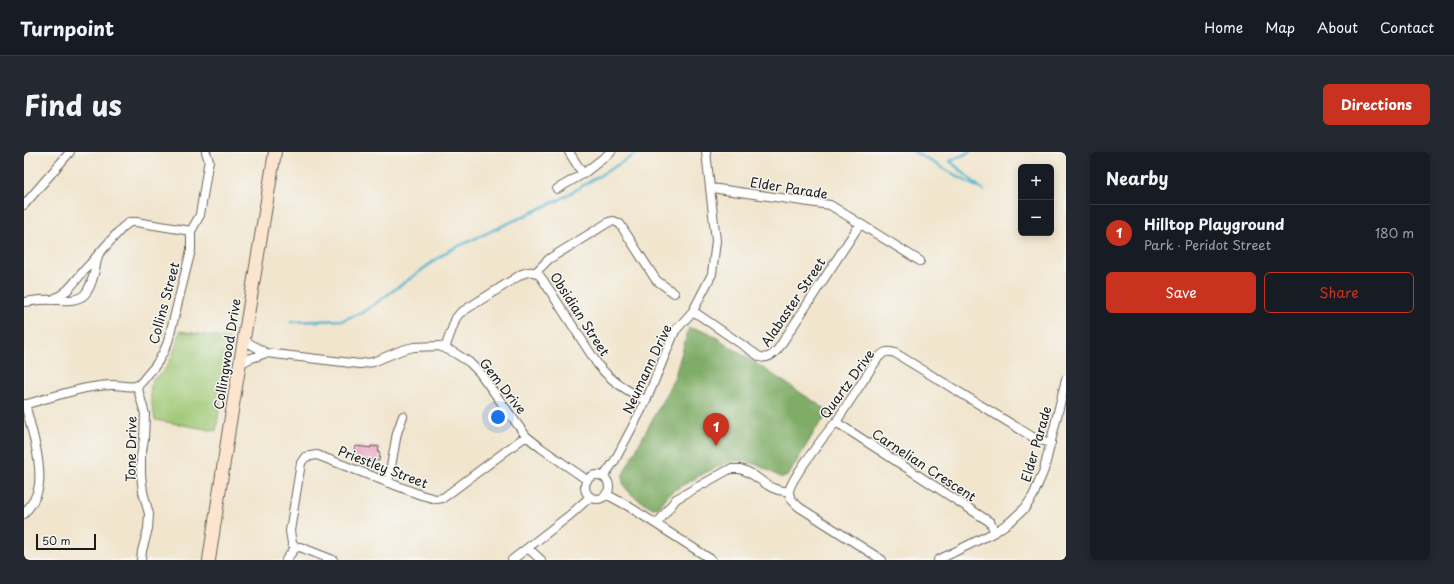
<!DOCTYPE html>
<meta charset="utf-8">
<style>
body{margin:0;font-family:"Playpen Sans",sans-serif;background:#242831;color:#f1f3f6}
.controls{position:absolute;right:12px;top:12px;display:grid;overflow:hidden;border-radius:6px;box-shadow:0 2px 10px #0003}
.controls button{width:36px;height:36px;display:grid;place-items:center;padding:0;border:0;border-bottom:1px solid #363941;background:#171b24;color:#f1f3f6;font:20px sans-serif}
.scale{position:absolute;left:12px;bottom:10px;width:60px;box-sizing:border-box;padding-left:4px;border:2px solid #1c1c1c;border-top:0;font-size:11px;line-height:14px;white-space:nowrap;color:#1c1c1c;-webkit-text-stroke:3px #f6f6f2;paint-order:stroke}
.you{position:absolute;left:474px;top:265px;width:14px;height:14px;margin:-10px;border:3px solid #fff;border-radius:50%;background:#1a73e8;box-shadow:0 0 0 6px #1a73e833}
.badge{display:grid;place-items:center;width:26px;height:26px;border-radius:50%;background:#c8321e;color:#fff;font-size:13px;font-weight:700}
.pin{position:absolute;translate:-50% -33px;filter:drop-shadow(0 1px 2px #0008)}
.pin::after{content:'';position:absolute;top:21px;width:14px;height:12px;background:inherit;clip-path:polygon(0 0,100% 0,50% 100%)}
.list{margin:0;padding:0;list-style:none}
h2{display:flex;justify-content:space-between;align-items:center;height:52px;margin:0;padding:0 16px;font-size:17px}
h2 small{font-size:13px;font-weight:400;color:#9ea1a6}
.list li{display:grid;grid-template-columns:26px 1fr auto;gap:12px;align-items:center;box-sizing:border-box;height:56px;padding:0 16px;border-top:1px solid #363941}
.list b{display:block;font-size:15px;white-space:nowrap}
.list p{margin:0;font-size:13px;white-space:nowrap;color:#9ea1a6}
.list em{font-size:13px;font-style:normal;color:#9ea1a6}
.actions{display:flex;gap:8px;padding:12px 16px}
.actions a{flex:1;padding:9px 0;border:1px solid #c8321e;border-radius:6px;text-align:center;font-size:14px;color:#c8321e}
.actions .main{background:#c8321e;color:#fff}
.map{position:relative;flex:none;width:1042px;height:408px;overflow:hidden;border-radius:6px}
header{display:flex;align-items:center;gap:24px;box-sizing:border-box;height:56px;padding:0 20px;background:#171b24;border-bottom:1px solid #363941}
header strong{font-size:19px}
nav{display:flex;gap:22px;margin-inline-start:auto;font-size:14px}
.intro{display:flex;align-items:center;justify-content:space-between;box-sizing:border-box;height:96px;padding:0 24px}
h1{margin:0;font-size:28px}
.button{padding:10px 18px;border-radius:6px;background:#c8321e;color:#fff;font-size:14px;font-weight:700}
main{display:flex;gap:24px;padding:0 24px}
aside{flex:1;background:#171b24;border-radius:6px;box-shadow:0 2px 10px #0003}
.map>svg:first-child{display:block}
</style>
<header>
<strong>Turnpoint</strong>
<nav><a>Home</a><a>Map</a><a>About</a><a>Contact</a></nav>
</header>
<div class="intro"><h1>Find us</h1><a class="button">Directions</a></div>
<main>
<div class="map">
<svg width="1042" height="408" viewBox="0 0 1042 408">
<rect width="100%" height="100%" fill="#f6f6f2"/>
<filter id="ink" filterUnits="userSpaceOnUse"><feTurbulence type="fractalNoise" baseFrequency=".025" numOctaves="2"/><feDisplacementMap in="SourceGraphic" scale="8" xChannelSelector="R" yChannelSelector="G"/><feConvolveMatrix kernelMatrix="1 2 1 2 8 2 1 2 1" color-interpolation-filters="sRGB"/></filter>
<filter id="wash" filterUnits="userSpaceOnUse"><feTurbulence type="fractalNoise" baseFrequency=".012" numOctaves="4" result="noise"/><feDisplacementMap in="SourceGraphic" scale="16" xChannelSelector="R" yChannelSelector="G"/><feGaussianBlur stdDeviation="0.9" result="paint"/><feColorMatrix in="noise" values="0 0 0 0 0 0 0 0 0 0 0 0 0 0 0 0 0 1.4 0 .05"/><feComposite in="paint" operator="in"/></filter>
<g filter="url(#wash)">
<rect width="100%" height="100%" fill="#f1e5cd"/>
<!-- green -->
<path fill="#9fc874" stroke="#5e7248" d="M156,179L206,187L192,279L131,268C129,254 123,240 129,227C144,222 153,193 156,179Z"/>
<!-- forest -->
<path fill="#7fac66" stroke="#4e6441" d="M665,176L684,180L806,260L792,277L764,324L758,326C746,320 734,312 721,309C703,306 667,329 650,338L644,343L635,355L629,356C616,348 595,339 599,322L650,227Z"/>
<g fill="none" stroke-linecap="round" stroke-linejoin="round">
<!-- stream -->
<path stroke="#53b6d2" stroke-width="2.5" d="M890,0L960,39L926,9L946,0
M267,170L319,168L341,159L424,99L535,48L615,0"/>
</g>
<g id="blocks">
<!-- building -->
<path fill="#ec9fc1" d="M331,294L347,296V294L355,295L354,301H356L355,309L328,305Z"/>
</g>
</g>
<g filter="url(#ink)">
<use href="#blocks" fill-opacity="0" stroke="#67625a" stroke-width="1"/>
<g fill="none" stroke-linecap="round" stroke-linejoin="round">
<!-- minor casing -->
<g stroke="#67625a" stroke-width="10">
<path id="minor" d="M545,0L559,22
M687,36L806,53L896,109
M533,37L559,22L587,0
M0,53L46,0
M512,120L525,107L585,70L590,69L596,72L632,128L650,141
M28,148C48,139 51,127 66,112C77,99 88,87 99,75L106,70H112L167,79
M0,150C9,149 19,147 28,148C38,148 54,150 61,142C69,133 71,116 74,104
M669,159L736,205C744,207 749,203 754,197L836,72
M220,188L242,201
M421,196L432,166L436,161L498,122C508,118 513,119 519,128L574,213C588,230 603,238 622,249
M216,212L225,207L242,201L336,212L349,210L378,198L390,195L415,194L429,200L445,210L455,220L502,284L517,296L563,328
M113,234L121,262L120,287L117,305V322L119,340L125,362L124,377L118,399L117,408
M0,253C28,245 59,234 87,233C96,232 107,237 114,233C119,230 121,225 125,221C134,212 139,202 144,190L167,98V79L176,63L184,13L185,9L182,0
M812,270L966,370L971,380
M561 335a12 12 0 1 1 24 0a12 12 0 1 1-24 0Z
M579,325L590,310L622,249L651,179L669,159L688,122L692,89L682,0
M364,331L373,281L379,264
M582,342L604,354L688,408
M0,362C5,356 10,349 13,341C21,319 7,275 1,252
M633,372L652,347L706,317C709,317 713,317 716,317C734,321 744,341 765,339
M271,396L268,391L266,379L277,311L281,305L293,303L397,343L412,347L419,346L502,284
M504,396L517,408
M262,408L271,396L276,395L309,408
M488,408L546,363L566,345
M858,408L775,355C770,350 765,347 765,340C765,329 803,280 812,270L854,206C860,200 863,198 871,201L1012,287L1027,291
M914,408L971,380L987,369L1001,356L1009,344L1020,318L1042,227"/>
</g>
<!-- secondary casing -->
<g stroke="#67625a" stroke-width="14">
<path id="secondary" d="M185,408L205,277L251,0"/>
</g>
<!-- minor -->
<use href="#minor" stroke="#fff" stroke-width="8"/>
<!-- secondary -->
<use href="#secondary" stroke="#fbe5cf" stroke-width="12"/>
</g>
</g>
<g text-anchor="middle" stroke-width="3" stroke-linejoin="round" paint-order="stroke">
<!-- street labels -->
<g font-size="13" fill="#1c1c1c" stroke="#f6f6f2">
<text transform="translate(765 36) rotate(9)" y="5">Elder Parade</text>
<text transform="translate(769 150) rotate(-56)" y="5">Alabaster Street</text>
<text transform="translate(140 151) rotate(-75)" y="5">Collins Street</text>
<text transform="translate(556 162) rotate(57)" y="5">Obsidian Street</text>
<text transform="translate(203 202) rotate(-81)" y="5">Collingwood Drive</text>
<text transform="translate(623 217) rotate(-65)" y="5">Neumann Drive</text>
<text transform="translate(823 232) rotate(-54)" y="5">Quartz Drive</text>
<text transform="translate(479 234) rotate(52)" y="5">Gem Drive</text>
<text transform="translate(1012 292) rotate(-74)" y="5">Elder Parade</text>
<text transform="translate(107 297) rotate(-89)" y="5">Tone Drive</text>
<text transform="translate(900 313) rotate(33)" y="5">Carnelian Crescent</text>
<text transform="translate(359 315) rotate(21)" y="5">Priestley Street</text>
</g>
</g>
</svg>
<div class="controls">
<button>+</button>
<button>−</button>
</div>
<div class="scale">50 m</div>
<div class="you"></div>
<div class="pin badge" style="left:692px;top:294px">1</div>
</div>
<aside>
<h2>Nearby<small></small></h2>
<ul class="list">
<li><span class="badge">1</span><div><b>Hilltop Playground</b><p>Park · Peridot Street</p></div><em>180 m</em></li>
</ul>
<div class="actions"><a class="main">Save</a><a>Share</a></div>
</aside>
</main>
